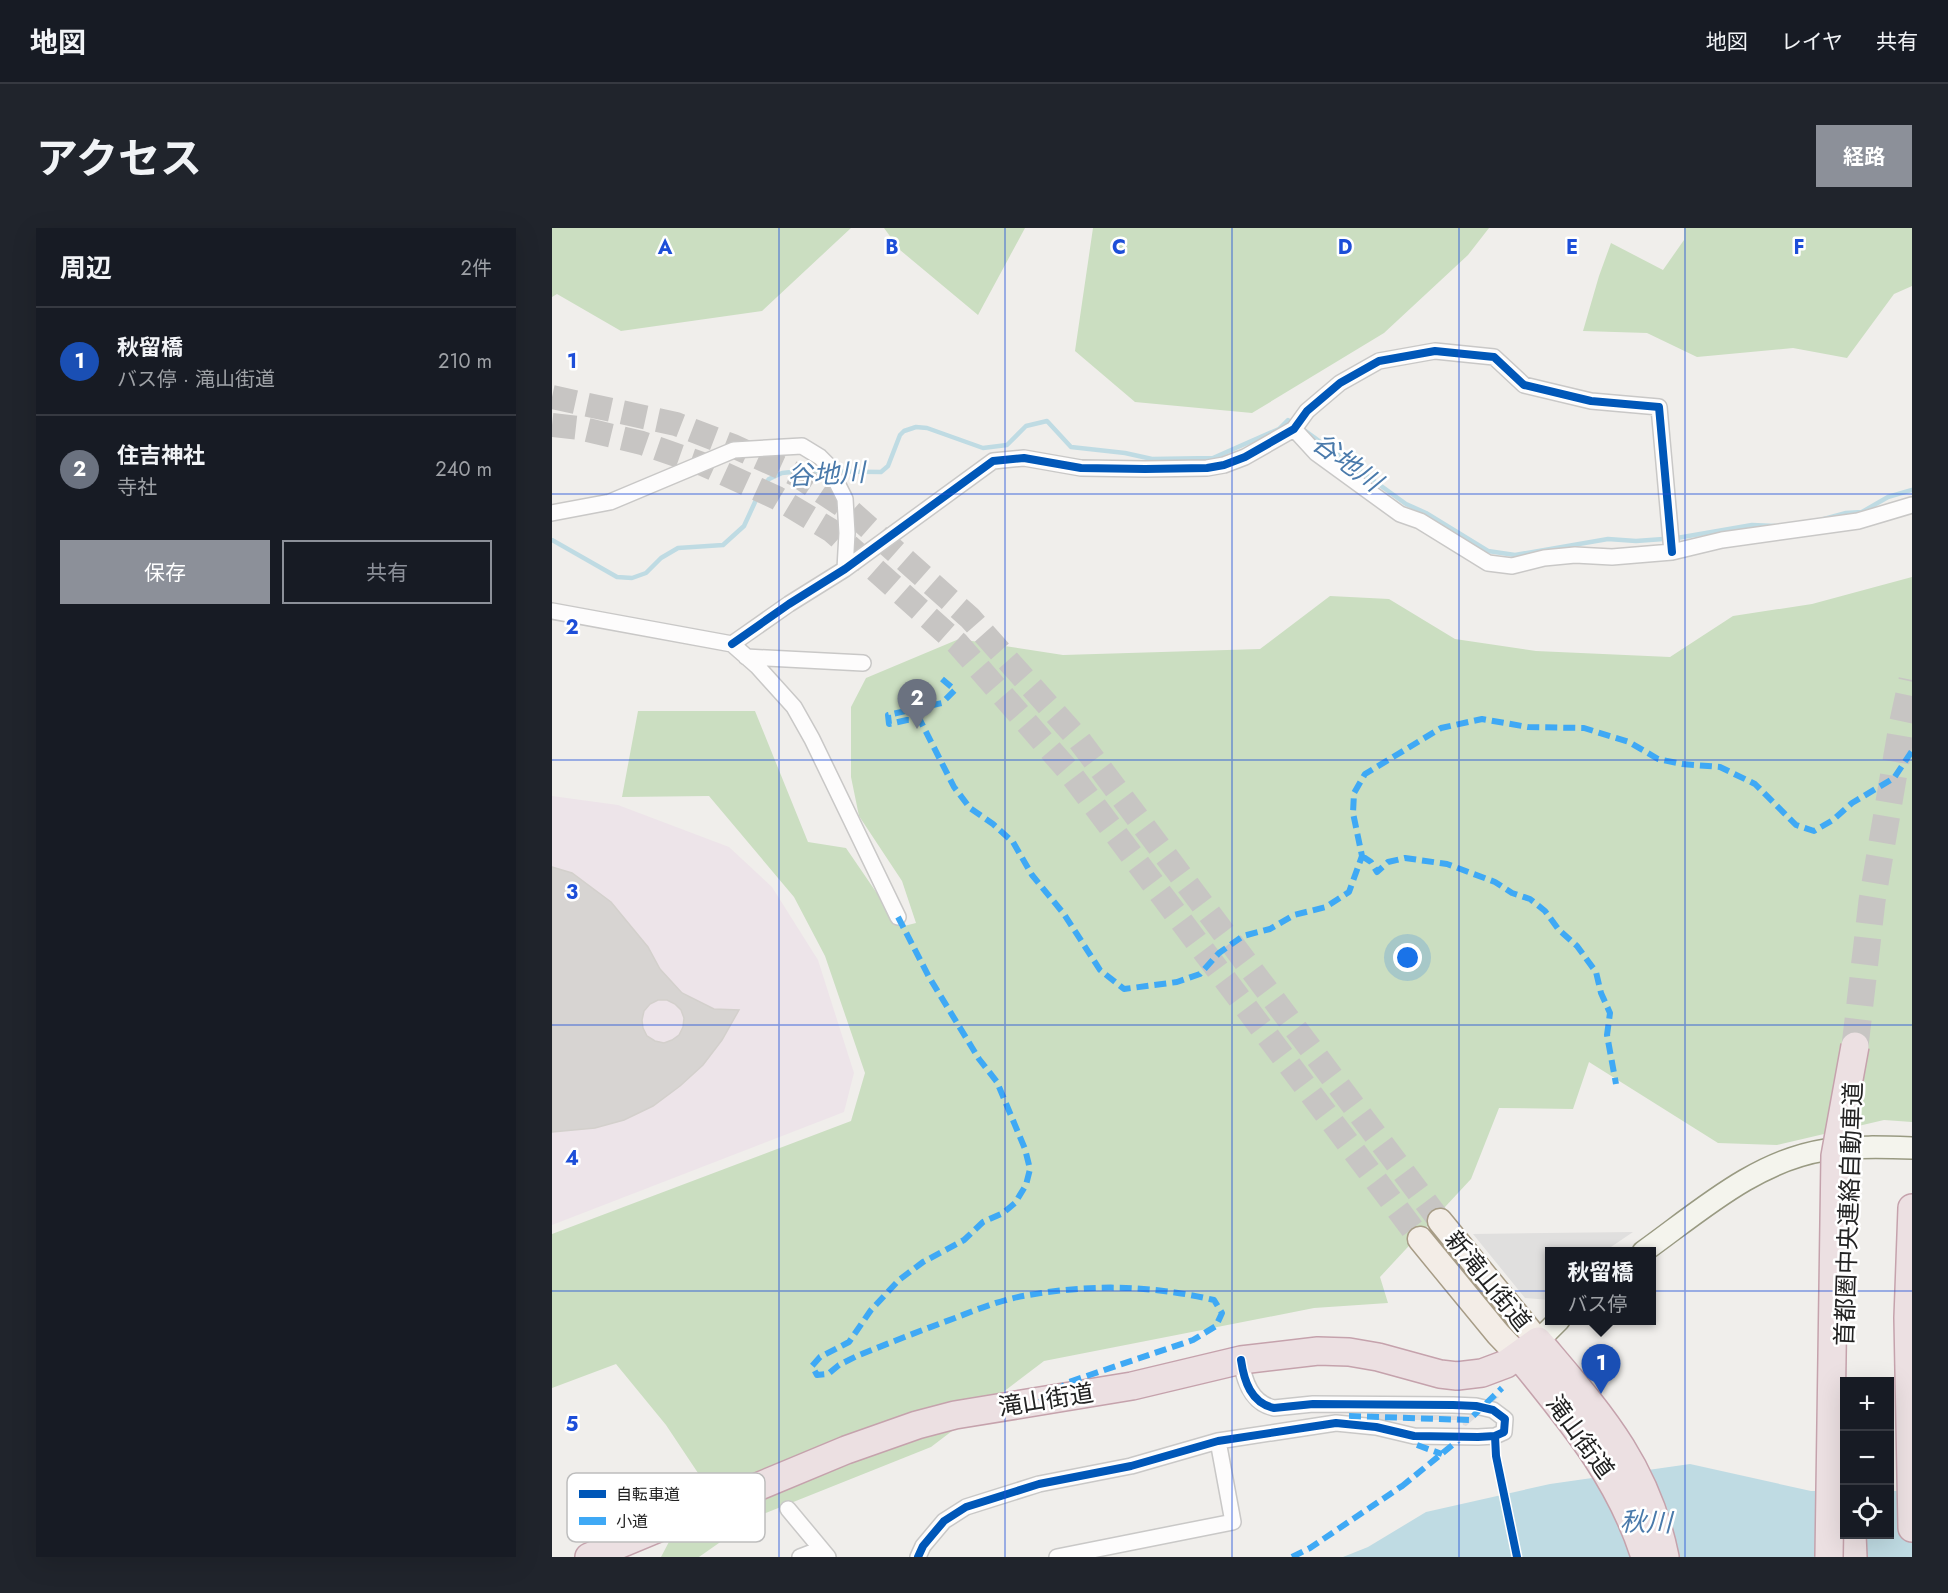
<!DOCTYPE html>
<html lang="ja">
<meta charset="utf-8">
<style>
body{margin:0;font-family:Jost,"Noto Sans JP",sans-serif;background:#20242c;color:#f1f3f6}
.controls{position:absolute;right:18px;bottom:18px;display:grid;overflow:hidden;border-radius:0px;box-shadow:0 6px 24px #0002}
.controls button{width:54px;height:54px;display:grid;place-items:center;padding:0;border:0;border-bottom:2px solid #363941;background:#171b24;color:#f1f3f6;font:30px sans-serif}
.you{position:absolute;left:856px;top:730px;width:21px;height:21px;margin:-15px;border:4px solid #fff;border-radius:50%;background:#1a73e8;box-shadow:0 0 0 9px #1a73e833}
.badge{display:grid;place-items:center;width:39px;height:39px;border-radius:50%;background:#8c9099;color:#fff;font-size:20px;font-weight:700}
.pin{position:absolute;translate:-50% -50px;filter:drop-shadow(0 2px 3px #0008)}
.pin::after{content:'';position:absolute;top:32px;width:21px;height:18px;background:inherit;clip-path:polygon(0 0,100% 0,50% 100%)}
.popup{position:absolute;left:993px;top:1019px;width:111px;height:78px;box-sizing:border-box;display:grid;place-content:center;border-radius:0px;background:#171b24;filter:drop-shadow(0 2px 4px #0005);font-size:20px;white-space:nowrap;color:#9ea1a6}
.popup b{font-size:22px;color:#f1f3f6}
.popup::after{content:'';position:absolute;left:50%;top:100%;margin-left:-12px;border:12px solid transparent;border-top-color:#171b24}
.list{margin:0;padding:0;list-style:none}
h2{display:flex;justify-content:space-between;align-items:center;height:78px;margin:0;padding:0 24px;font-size:26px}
h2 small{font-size:20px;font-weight:400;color:#9ea1a6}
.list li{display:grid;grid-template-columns:39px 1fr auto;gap:18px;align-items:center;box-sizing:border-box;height:108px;padding:0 24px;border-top:2px solid #363941}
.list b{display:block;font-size:22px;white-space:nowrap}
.list p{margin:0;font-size:20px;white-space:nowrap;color:#9ea1a6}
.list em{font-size:20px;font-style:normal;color:#9ea1a6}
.actions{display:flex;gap:12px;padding:18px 24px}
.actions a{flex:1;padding:14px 0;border:2px solid #8c9099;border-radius:0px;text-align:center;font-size:21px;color:#8c9099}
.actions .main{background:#8c9099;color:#fff}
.icon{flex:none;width:33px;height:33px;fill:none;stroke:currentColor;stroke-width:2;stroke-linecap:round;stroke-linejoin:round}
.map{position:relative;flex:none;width:1360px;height:1329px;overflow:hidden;border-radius:0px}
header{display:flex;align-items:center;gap:36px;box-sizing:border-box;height:84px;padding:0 30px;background:#171b24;border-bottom:2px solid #363941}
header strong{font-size:28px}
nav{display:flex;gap:33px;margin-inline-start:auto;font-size:21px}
.intro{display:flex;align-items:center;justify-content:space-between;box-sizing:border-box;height:144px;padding:0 36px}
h1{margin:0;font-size:42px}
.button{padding:15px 27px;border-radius:0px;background:#8c9099;color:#fff;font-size:21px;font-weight:700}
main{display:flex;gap:36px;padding:0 36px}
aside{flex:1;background:#171b24;border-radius:0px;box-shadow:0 6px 24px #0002}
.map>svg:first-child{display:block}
</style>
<header>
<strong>地図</strong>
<nav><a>地図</a><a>レイヤ</a><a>共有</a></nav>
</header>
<div class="intro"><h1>アクセス</h1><a class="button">経路</a></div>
<main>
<aside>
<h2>周辺<small>2件</small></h2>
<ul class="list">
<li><span class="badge" style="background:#1a4fb4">1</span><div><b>秋留橋</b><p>バス停 · 滝山街道</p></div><em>210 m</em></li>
<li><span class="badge" style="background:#6b7280">2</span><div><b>住吉神社</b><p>寺社</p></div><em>240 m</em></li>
</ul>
<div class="actions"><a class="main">保存</a><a>共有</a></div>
</aside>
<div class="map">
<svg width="1360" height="1329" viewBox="0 0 1360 1329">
<rect width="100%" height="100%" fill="#f0eeeb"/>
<!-- industrial -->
<path fill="#ede4e9" d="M0,568L66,577L177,619L220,659L266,732L302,845L292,884L0,997Z"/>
<!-- forest -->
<path fill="#cbdec1" d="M0,0H299L210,83L69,103L5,66L0,69Z
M332,0H473L426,87L348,22Z
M541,0H937L916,27L832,105L700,185L583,174L523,123Z
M1132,0H1360V58L1342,66L1295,130L1241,120L1145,129L1095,105L1031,103L1047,48L1059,15L1111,42L1132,12Z
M1360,349V894L1332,892L1225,917L1166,915L1037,834L1021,881L947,880L919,951L828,1049L836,1075L762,1080L492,1133L379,1219L204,1289L147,1329H109L150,1251L114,1197L64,1136L0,1160V1006L299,893L313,845L273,728L242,669L157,568L70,569L86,483H203L256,614L294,620L348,699L364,695L350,653L307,588L299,549V479L314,450L407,411L511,427L708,421L778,368L837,371L903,411L984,423L1118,429L1181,388L1260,376Z"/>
<!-- parking -->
<path fill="#e0dfde" d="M1081,1004L1053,1023L998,1024V1072L973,1070L921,1006Z"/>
<!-- water -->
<path fill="#bfdbe3" d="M1138,1236L1259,1263H1292V1306H1338V1263H1360V1329H791L816,1319L874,1284L998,1256Z"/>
<!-- pier -->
<path fill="#dedddd" d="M941,1167L947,1169L914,1198L911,1197L910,1192H818L819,1185L917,1188Z
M948,1229V1231L969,1329H962L941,1230Z"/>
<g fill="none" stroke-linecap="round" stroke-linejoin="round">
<!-- stream -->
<path stroke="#bfdbe3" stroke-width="4.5" d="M752,202L854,276L874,285L936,323L963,327L1056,311L1084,313L1125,310L1200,297L1223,298
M1272,291L1294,285L1310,284L1336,269L1360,262
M0,312L65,349L80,350L94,345L109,330L126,320L171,317L192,298L209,261L217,251L230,245L249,243L329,244L336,238L348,207L352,203L364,199L375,200L431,220L455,217L474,198L495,193L519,219L573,225L600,231L661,230L727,201L736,192L742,196"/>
</g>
<!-- building -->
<path fill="#d7d4d2" stroke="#d3d0cc" stroke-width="1.5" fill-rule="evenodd" d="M0,639L20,645L59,674L96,719L108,741L130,765L162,781L187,782L170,812L151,837L128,858L101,878L72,892L43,900L0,904ZM106,772H115L123,776L129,782L132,790L131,799L127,807L120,812L112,815L103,813L95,808L91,800L90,792L92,783L98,776Z"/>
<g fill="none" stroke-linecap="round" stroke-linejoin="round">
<!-- primary-tunnel -->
<path stroke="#c7c5c3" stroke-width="24" stroke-dasharray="24 12" stroke-linecap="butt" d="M0,169L124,196L181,218L243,246L297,282L418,390L527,512L888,993
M0,197L27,200L90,215L153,237L225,270L280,303L405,415L515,541L868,1011"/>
<!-- highway-tunnel -->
<path stroke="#c7c5c3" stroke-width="27" stroke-dasharray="27 14" stroke-linecap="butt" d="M1303,818L1320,673L1350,498L1360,452"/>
<!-- street casing -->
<g stroke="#c9c8c7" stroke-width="18">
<path id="street" d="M742,201L764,225L848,286L868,293L936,335L960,338L992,330L1023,327L1060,329L1120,324L1170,312L1306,293L1360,277
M0,285L58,274L182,222L250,218L268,229L276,237L293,271L295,305L293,341
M0,383L180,416L205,438L242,479L260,511L346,689
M180,416L237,376L293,341L441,233L472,230L529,240L593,241L655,240L672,237L693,229L742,201L755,183L788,155L827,133L883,123L942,129L972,157L1039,173L1107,179L1120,324
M194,429L311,435
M236,1281L276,1329
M248,1329L269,1321
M366,1329L371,1318L392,1293L414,1279L487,1256L579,1238L666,1213L784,1195L824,1199L862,1208L926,1209L943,1208L952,1204L953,1191L941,1182L924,1178L901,1177L761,1176L722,1180C699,1175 692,1153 689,1132
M505,1329L681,1294L666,1213"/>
</g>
<!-- secondary casing -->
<g stroke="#999a82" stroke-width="24">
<path id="secondary" d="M1091,1024C1147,984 1203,933 1273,922C1301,918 1332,919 1360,920
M986,1113L1007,1092"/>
</g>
<!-- primary casing -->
<g stroke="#a79c86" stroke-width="27">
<path id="primary" d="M888,993L986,1113
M868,1011L946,1106L967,1128"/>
</g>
<!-- highway casing -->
<g stroke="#c5a2ac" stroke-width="30">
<path id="highway" d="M1360,980L1356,1090L1360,1300
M967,1128C1018,1191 1068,1249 1093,1329
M1300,1306L1301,1329
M37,1329L294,1222L365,1197L403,1187L580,1158L689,1132L766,1123L797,1124L826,1129L888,1146L905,1148L930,1145L954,1136L986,1113C1045,1183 1094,1235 1113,1329"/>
</g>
<!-- street -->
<use href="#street" stroke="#fdfcfc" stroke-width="15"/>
<!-- secondary -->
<use href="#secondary" stroke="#f4f4ed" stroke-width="21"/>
<!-- primary -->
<use href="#primary" stroke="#f3ede7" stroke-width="24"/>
<!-- highway -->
<use href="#highway" stroke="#ece0e2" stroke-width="27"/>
<!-- highway-bridge casing -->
<g stroke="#c5a2ac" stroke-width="30" stroke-linecap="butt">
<path id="highway-bridge" d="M1277,1329L1283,928L1303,818"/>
</g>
<!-- highway-bridge -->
<use href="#highway-bridge" stroke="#ece0e2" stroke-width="27"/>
<!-- quiet -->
<path stroke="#3fa9f5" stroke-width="6" stroke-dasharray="12 6" stroke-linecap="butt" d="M390,451L403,462L390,475L336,487L337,496L355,492H368L402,559L418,580L441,596L461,614L480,647L512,686L548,742L572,761L625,754L648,746L667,725L691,708L718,701L742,687L774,679L797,664L810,628L801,585L802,565L813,546L889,500L930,491L976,499L1032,500L1077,514L1106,531L1130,536L1168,539L1203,556L1244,597L1262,603L1281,592L1300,575L1342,550L1360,523
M810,628L819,634L825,644L836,634L853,630L895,636L943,654L960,665L978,671L993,683L1007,702L1025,718L1044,744L1049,765L1058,785L1055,807L1064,856
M346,689L377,749L427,831L445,854L473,921L478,941L474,957L463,975L451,985L431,994L412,1012L371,1034L347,1052L319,1082L297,1114L268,1129L260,1138L265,1147L276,1146L287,1137L305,1128C337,1115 370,1102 403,1090C426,1081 451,1071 477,1067C541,1056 598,1057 662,1072L670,1085L664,1098L641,1112L517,1154L488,1174
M797,1188L917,1192L950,1160
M865,1217L890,1226
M849,1259L909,1210
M740,1329L758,1320L850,1258"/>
<!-- cycleway casing -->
<g stroke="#fff" stroke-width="11">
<path id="cycleway" d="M180,416L237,376L293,341L441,233L472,230L529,240L593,241L655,240L672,237L693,229L742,201L755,183L788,155L827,133L883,123L942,129L972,157L1039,173L1107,179L1120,324
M943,1208L944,1228L965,1329
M366,1329L371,1318L392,1293L414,1279L487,1256L579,1238L666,1213L784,1195L824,1199L862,1208L926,1209L943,1208L952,1204L953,1191L941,1182L924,1178L901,1177L761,1176L722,1180C699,1175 692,1153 689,1132"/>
</g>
<!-- cycleway -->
<use href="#cycleway" stroke="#0057b8" stroke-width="8"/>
</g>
<!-- grid -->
<path fill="none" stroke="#1d4ed8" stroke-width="1.5" stroke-opacity="0.55" d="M227,0V1329M453,0V1329M680,0V1329M907,0V1329M1133,0V1329M0,266H1360M0,532H1360M0,797H1360M0,1063H1360"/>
<g text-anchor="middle" stroke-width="5" stroke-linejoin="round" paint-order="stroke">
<!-- street labels -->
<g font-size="24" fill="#222" stroke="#fff">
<text transform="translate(1297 986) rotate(-88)" y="8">首都圏中央連絡自動車道</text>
<text transform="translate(936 1053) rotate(51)" y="8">新滝山街道</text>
<text transform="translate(494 1172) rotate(-9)" y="8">滝山街道</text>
<text transform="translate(1028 1209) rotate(54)" y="8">滝山街道</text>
</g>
<!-- water labels -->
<g font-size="26" font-style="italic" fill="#4a7aab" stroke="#fff">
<text transform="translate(795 234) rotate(36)" y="9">谷地川</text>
<text transform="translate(274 246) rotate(-3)" y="9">谷地川</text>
<text transform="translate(1094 1294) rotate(1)" y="9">秋川</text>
</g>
</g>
<!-- legend -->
<rect x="15" y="1245" width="198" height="69" rx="9" fill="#fff" stroke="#bdbdbd" stroke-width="1.5"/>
<rect x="27" y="1262" width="27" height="8" fill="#0057b8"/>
<rect x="27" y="1289" width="27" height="8" fill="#3fa9f5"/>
<g font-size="16" fill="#222">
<text x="64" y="1272">自転車道</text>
<text x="64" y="1299">小道</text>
</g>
<g font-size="20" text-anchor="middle" font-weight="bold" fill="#1d4ed8" stroke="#fff" stroke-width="5" stroke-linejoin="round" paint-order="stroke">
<text x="113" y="26">A</text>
<text x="340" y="26">B</text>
<text x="567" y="26">C</text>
<text x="793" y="26">D</text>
<text x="1020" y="26">E</text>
<text x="1247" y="26">F</text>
<text x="20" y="140">1</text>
<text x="20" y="406">2</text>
<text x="20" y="671">3</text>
<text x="20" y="937">4</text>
<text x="20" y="1203">5</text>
</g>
</svg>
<div class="controls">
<button>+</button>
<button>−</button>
<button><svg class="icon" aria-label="locate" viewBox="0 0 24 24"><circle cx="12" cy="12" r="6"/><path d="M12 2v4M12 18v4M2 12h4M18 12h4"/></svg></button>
</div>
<div class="you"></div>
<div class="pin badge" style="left:1049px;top:1166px;background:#1a4fb4">1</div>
<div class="popup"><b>秋留橋</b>バス停</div>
<div class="pin badge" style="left:365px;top:501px;background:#6b7280">2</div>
</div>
</main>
